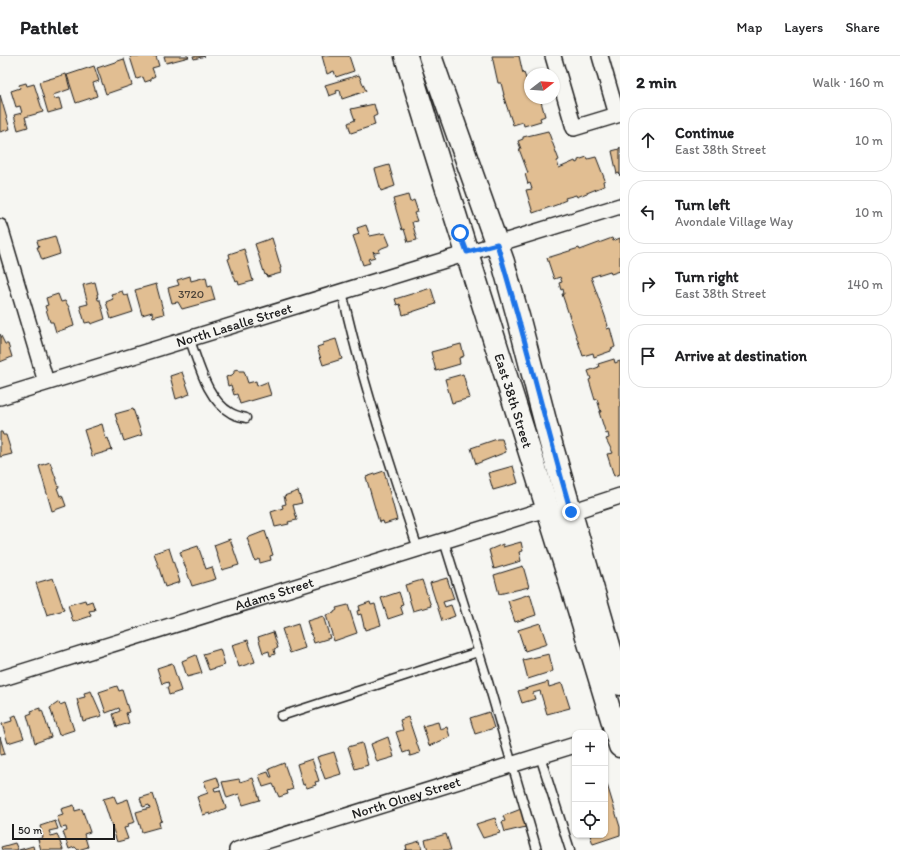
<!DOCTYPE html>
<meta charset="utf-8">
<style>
body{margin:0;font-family:Itim,sans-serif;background:#f6f6f6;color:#202124}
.controls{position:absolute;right:12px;bottom:12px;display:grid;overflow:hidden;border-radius:8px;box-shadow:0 1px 3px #0004}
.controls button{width:36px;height:36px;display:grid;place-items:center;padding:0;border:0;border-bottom:1px solid #e0e0e0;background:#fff;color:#202124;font:20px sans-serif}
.compass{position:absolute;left:524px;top:12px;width:36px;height:36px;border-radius:50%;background:#fff;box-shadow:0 1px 3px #0004;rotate:73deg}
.scale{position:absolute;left:12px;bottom:10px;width:103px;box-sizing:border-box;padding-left:4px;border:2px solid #1c1c1c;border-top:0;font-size:11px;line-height:14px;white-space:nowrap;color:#1c1c1c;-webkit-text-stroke:3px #f6f6f2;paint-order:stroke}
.stop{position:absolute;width:12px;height:12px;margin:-9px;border:3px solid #1a73e8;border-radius:50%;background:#fff}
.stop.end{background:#1a73e8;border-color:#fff;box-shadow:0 1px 4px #0008}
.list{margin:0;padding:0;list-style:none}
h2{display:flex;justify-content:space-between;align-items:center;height:52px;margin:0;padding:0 16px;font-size:17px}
h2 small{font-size:13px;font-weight:400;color:#757577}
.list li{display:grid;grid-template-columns:26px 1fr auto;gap:12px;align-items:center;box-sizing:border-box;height:64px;margin:0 8px 8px;padding:0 8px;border:1px solid #e0e0e0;border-radius:16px}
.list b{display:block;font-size:15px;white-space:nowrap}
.list p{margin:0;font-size:13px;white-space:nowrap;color:#757577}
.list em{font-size:13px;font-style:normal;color:#757577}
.icon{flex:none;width:22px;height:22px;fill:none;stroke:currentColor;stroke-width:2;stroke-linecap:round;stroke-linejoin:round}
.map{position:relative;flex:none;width:620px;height:794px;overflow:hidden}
header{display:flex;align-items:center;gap:24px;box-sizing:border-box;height:56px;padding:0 20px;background:#fff;border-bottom:1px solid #e0e0e0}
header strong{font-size:19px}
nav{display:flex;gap:22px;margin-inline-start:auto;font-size:14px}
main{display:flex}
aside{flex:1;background:#fff}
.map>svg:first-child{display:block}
</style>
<header>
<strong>Pathlet</strong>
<nav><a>Map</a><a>Layers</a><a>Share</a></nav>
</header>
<main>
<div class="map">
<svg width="620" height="794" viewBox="0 0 620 794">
<rect width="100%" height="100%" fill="#f6f6f2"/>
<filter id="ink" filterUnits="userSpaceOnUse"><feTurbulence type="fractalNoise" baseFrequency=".025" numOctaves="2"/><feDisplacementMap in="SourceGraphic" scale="8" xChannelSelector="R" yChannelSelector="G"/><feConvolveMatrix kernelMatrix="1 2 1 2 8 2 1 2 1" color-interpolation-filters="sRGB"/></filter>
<g filter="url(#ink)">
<!-- building -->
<path fill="#e1be92" stroke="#1c1c1c" d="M133,0H156L159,10L152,12L155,20L151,22V24L145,26L143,21L137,23L130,1Z
M164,0H188L189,1L166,7Z
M193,0H205L194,3Z
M322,0H349L354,15L336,21L334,15L327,18Z
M492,0H519L523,18L524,17L527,25H530V42H540L545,60L540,62L541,65L524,70L523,66L513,69L503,39H504L501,27H498Z
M124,3L132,29L106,38L97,12Z
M94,10L99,25L93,27L97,40L76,47L67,19Z
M66,18L70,33L53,39L54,43L59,42L62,53L48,57L39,26Z
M359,19L366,35L342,43L340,34L336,35L337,37L329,40L325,29Z
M26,27L27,30L34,28L43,56L25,61L28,71L18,74L14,59L22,57L20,50L16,51L11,35L20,32L19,29Z
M0,39L10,73L0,76Z
M374,48L377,59L373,61L375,69L351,77L348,67L355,64L351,53Z
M548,75L559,104L557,105L559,112L575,105L576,107L578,106V104L587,101L588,103L596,101L605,124L603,125L604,130L577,141L576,139L565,142L566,144L559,147V148L533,157L526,134L532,133L530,127L528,128L525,118L528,117L519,93H521L518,85L523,83V81Z
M620,91V120L619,117L617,118L612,95L619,93Z
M389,109L395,130L381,135L375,113Z
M408,139L410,146L414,144L418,156L414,157L417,165L412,166L417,184L408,186L404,173L402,174L393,143Z
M366,169L370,180L385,177L390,189L382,192L379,194L380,196L375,197L373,195L375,201L368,203L370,207L363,209L353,180L359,178L357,172Z
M55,180L60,198L42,204L37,191H39L37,185Z
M272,182L281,212H280L281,217L267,221L266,218L265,219L255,188Z
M612,182L613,185L620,182V215L611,218L610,215L591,221L605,260L608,270L606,271L607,273L610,272L615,291L611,293V295L594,301L593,297L583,300L562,238H564L563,233L561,234L559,227L562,226L560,221L554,223L547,202L579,192L580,194Z
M244,193L253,225L239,229L238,225L236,226L228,203L230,202L229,198Z
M190,220L191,225L206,221L208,231L211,230L215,244L182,253L178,246L172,247L168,232L179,229L177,224Z
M95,226L98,238H97L98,244H100L105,263L91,268L90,266L85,267L80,250L88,248L83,229Z
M156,228L164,258L153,261L152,256L142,259L135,234Z
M431,232L436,248L403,259L400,248L397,249L395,243Z
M122,235L124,240L128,239L133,256L111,263L106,246L113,243L111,238Z
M58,238L61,246L65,245L69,251L74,270L56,276L53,266H50L45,250L48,249L46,242Z
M0,278L5,288H8L12,301L0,306Z
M336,283L342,303L323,309L317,291L323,289V287Z
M461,288L464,300L459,302L460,308L436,315L431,296Z
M614,303L615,307L620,305V418L614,420L607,398L613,397L606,383L609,382L608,377L606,378L599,356H601L597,343L595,344L589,324L591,323L588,315L599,311L598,308Z
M238,313L239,315H244L248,327L256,325L257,330L267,326L271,339L240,348L237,338L234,339L231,329L228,330L226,321L232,319L234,317V314Z
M182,316L190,338L176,343L170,320Z
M463,318L470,342L452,347L445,323Z
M133,353L142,379L124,385L115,358Z
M102,368L106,383L108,382L112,394L92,400L84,374Z
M0,376H2L3,379H6L12,398L0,401Z
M497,383H502L506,396L476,408L471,392Z
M50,406L59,431L57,432L60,440L62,439L66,450L52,455L39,410Z
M513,410L518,427L493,434L488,417Z
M384,415L397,464L384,468L383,465L379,466L366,421Z
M298,435L302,447L293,449L297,464L288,466L289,468L275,471L271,456L283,452L282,449L286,448L284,440Z
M265,475L273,499L270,500L271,504L260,507L259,503L255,505L247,482Z
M230,483L239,509L222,514L214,489Z
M521,486L523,495L519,496L521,505L494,513L489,494L503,488V491Z
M198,490L206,513L212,511L216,523L192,530L180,496Z
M169,492L180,526L165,531L154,497Z
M523,510L529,531L499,538L494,519Z
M53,522L64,554L47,559L36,527Z
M447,522L454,543L443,546L445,551L451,549L455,560L442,565L430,527Z
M422,524L431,550L413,555L405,529Z
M399,536L403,548L400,549L403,558L388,563L381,542Z
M530,538L536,559L515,566L508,545Z
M85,544L86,547L92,545L95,554L89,555L91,560L73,566L68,549Z
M370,546L371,549L375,548L381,569L365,574L361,558L358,559L357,555L360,554L359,550Z
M348,549L357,577L334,585L326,559L334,557V556L337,554L336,552Z
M323,560L330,582L314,587L307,565Z
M540,567L547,588L525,595L518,574Z
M298,568L305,592L290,597L282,573Z
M273,576L278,592L274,593L275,598L270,600L269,595L263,597L258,581Z
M248,584L255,606L239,611L232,589Z
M220,593L225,609L209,614L203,598Z
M549,598L553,615L528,623L523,604Z
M196,599L202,617L187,621L182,605Z
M172,607L181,635L169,639L167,631H169L168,626L162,628L157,612Z
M548,626L549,631L562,627L570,652L547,658L540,635L533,637L535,643L522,647L518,635Z
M117,630L119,635L122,634L129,656L126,657L129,667L117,671L113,658L120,655L119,652L106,657L99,636Z
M91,635L102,660L83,665L77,643L85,641L84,637Z
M59,646L60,649L65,647L74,674L59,679L50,652Z
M40,652V655L42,654L51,681L35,687L27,659L32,657L31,655Z
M489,656L494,672L475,678L470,662Z
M16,659L24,682L8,687L2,668L12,665L11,661Z
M408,661L420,697L410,700L409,695L403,697L396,676L403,674L400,664Z
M438,666L440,673L447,671L450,681L429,690L423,670Z
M0,681L5,698L0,699Z
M388,681L394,701L377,706L371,688Z
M362,687L368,709L355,713L348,691Z
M334,696L341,718L325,723L317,701Z
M312,703L319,725L315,726L316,729L307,732L305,728L303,729L297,708Z
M284,707L293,733L287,735L288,738L279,741L273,728L263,731L259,719L268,716L270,721H272L269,713Z
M217,721L220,730L214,732L215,735L220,734L226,752L210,759V757L203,759L197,741L208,737L204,725Z
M253,722L260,744L243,749L239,738L227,742L222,726L239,723L240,726Z
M605,722L620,771V779L593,788L590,779H605Z
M153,738L162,765L159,766L160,771L142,776L136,756L150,752L149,749L143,751L140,742Z
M114,740L117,747L128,743L135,766L128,768L129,771L124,772L128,783L117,786L103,743Z
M74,749L75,755L82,753L90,776L84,778L88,791L78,794L75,791L69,793L63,776L67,775L66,771L61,772L57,761L63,759L61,753Z
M521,753L526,771L505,776L502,766L505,765L503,760Z
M495,762L500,777L483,782L476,768Z
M55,765L58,773L49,775L51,780L57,778L63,794H41L38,783L43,782L40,770Z
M446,778L451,794H428L425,784Z
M420,785L422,794H405H407L406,789Z
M15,787L18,794H2L1,791Z
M33,790L34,794H19Z"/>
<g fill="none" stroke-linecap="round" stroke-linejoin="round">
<!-- service casing -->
<g stroke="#1c1c1c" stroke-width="11">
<path id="service" d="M342,235C361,323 390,408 418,493
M189,282C199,307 206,343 231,357C236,360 242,361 246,362
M444,485L488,626L537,794
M281,660L478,596
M540,700L570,794"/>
</g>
<!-- minor casing -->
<g stroke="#1c1c1c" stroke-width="18">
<g id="minor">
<path d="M553,0L574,72L617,59L600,0"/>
<path d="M0,171L46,326"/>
<path id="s1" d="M0,341L620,150"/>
<path d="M571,456L620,440"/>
<path id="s2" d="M0,623L549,452"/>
<path id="s3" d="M237,794L575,689"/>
</g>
</g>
<!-- primary casing -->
<g stroke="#1c1c1c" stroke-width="25">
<g id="primary">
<path id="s4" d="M406,0C476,231 552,459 620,690"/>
<path d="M430,0L503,206L519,264L550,384L620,628"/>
</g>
</g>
<!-- service -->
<use href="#service" stroke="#f6f6f2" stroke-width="8"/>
<!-- minor -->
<use href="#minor" stroke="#f6f6f2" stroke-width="15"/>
<!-- primary -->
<use href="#primary" stroke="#f6f6f2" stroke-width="22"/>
</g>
</g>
<g fill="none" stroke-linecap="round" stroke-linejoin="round" filter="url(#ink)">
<!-- route -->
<path stroke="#1a73e8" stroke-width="5" d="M460,177L467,196L497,188C524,276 545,367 571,456"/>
</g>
<g text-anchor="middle" stroke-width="3" stroke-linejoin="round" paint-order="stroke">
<!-- number labels -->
<g font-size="12" fill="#4d443a">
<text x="191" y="242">3720</text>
</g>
<!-- street labels -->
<g font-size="14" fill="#1c1c1c" stroke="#f6f6f2">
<text dy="5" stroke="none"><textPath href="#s1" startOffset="245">North Lasalle Street</textPath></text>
<text dy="5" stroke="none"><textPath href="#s4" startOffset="361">East 38th Street</textPath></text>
<text dy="5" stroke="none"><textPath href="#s2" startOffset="287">Adams Street</textPath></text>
<text dy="5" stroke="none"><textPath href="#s3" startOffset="177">North Olney Street</textPath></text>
</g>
</g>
</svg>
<div class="controls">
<button>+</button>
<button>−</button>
<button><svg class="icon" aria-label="locate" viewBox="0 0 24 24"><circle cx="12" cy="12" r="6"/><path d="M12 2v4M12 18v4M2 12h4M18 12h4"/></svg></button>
</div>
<svg class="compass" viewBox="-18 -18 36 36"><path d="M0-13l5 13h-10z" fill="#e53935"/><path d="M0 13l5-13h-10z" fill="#757577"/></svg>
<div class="scale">50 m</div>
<div class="stop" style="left:460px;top:177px"></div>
<div class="stop end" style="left:571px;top:456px"></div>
</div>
<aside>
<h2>2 min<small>Walk · 160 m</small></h2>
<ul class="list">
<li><svg class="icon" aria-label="ahead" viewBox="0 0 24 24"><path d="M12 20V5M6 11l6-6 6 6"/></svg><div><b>Continue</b><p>East 38th Street</p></div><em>10 m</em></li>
<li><svg class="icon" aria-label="left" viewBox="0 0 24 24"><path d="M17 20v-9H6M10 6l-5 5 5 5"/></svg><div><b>Turn left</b><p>Avondale Village Way</p></div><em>10 m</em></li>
<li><svg class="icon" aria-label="right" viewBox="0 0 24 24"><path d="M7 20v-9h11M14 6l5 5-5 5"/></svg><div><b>Turn right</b><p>East 38th Street</p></div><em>140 m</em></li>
<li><svg class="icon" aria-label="arrive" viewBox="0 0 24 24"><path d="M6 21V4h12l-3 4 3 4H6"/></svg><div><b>Arrive at destination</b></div></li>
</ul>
</aside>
</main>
